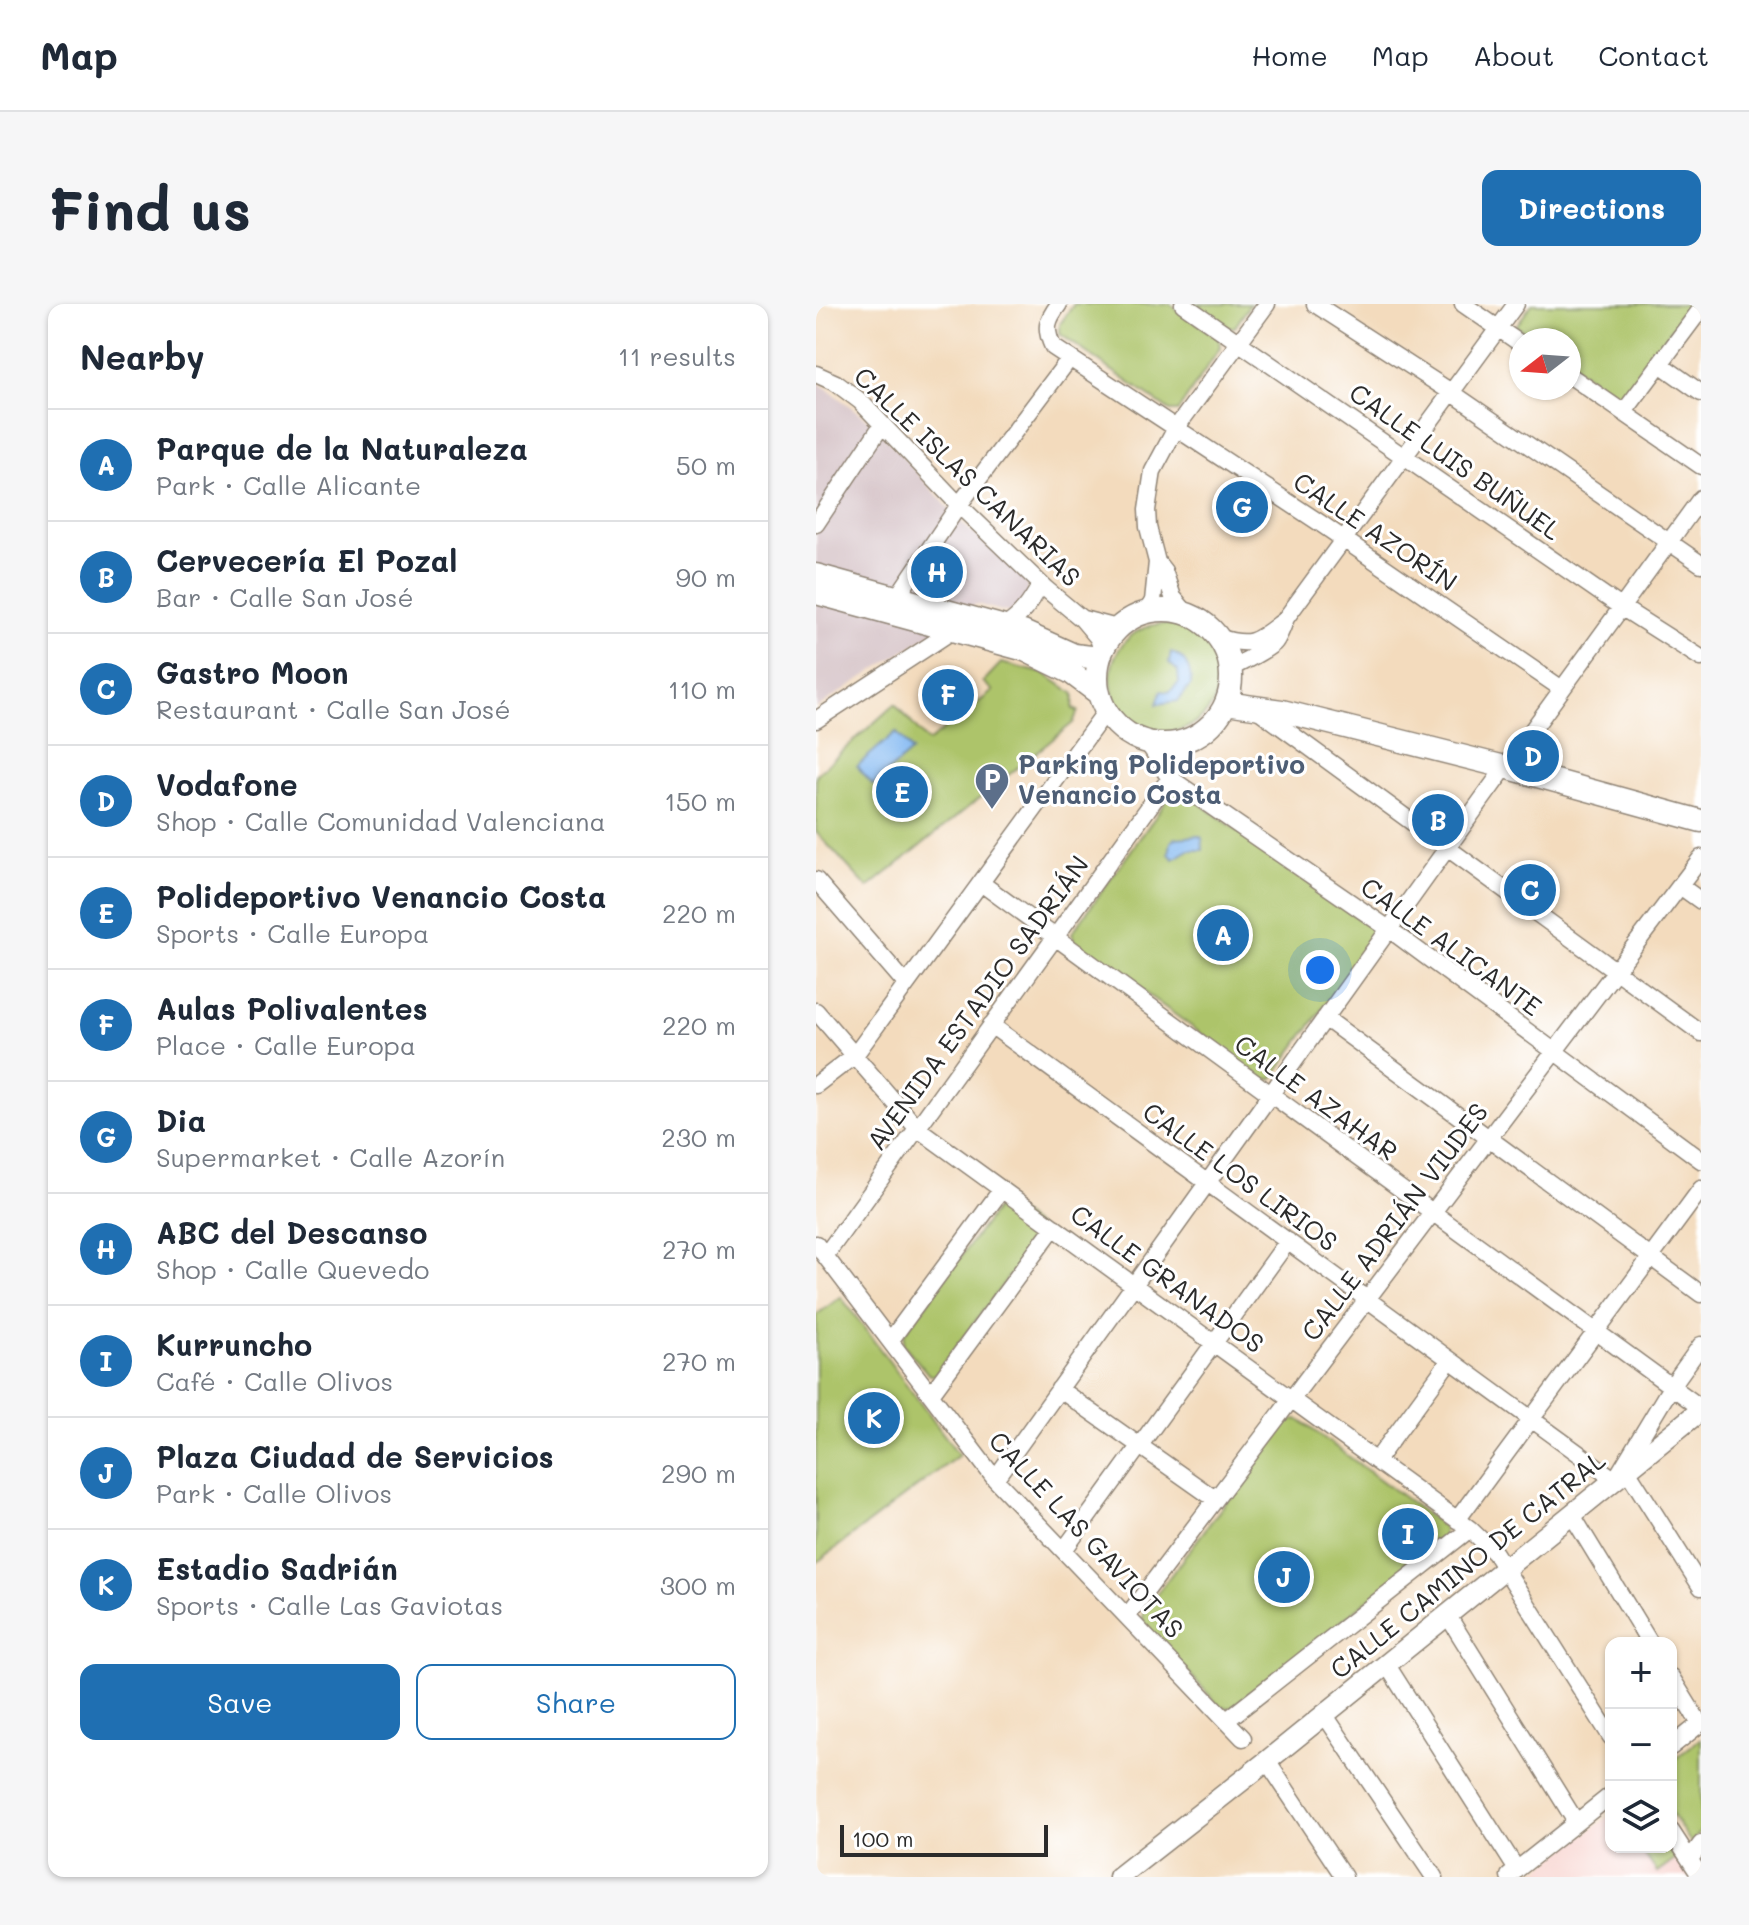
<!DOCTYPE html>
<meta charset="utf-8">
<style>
body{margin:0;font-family:Mali,sans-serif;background:#f6f6f7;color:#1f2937}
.controls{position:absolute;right:24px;bottom:24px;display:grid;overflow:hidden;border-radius:16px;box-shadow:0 2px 6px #0004}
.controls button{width:72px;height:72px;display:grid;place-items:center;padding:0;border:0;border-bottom:2px solid #e0e1e3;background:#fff;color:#1f2937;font:40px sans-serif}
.compass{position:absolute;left:693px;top:24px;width:72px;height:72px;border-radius:50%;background:#fff;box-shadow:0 2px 6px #0004;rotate:253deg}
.scale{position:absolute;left:24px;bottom:20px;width:208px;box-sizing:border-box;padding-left:8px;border:4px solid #2b2b2b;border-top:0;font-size:22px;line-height:28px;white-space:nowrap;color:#2b2b2b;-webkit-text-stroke:6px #fff;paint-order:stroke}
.you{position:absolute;left:504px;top:666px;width:28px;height:28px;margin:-20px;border:6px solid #fff;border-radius:50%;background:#1a73e8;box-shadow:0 0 0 12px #1a73e833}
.badge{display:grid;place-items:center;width:52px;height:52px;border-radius:50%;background:#1f6fb2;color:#fff;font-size:26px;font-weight:700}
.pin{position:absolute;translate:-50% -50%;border:4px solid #fff;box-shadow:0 2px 8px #0006}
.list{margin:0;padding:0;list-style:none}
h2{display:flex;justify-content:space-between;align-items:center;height:104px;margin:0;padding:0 32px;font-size:34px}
h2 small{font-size:26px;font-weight:400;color:#747a83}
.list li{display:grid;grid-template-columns:52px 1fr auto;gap:24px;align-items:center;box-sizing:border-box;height:112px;padding:0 32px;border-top:2px solid #e0e1e3}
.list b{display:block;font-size:30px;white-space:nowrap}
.list p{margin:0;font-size:26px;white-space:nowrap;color:#747a83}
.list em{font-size:26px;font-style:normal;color:#747a83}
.actions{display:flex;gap:16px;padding:24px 32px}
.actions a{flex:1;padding:18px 0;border:2px solid #1f6fb2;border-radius:16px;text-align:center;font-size:28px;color:#1f6fb2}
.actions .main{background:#1f6fb2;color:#fff}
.icon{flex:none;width:44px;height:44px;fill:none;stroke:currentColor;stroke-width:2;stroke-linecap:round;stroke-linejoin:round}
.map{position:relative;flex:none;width:885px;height:1573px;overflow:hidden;border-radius:16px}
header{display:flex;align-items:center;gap:48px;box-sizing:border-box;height:112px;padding:0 40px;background:#fff;border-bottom:2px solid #e0e1e3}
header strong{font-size:38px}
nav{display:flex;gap:44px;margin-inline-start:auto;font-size:28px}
.intro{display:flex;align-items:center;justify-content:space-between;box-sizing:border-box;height:192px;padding:0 48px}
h1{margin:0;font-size:56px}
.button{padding:20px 36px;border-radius:16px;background:#1f6fb2;color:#fff;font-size:28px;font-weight:700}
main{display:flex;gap:48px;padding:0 48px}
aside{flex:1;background:#fff;border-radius:16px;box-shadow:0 2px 6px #0004}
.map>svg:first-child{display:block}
</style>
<header>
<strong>Map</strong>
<nav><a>Home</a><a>Map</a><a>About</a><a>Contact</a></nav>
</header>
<div class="intro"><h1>Find us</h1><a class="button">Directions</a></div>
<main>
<aside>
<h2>Nearby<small>11 results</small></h2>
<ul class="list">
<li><span class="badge">A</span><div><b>Parque de la Naturaleza</b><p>Park · Calle Alicante</p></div><em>50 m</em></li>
<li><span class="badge">B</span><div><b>Cervecería El Pozal</b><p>Bar · Calle San José</p></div><em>90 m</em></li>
<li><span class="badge">C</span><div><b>Gastro Moon</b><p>Restaurant · Calle San José</p></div><em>110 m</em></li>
<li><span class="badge">D</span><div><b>Vodafone</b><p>Shop · Calle Comunidad Valenciana</p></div><em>150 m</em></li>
<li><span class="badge">E</span><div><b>Polideportivo Venancio Costa</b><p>Sports · Calle Europa</p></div><em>220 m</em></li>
<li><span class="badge">F</span><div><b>Aulas Polivalentes</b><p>Place · Calle Europa</p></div><em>220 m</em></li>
<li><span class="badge">G</span><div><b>Dia</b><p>Supermarket · Calle Azorín</p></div><em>230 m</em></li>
<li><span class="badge">H</span><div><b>ABC del Descanso</b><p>Shop · Calle Quevedo</p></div><em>270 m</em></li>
<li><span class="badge">I</span><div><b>Kurruncho</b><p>Café · Calle Olivos</p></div><em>270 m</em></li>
<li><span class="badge">J</span><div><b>Plaza Ciudad de Servicios</b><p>Park · Calle Olivos</p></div><em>290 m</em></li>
<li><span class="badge">K</span><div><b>Estadio Sadrián</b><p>Sports · Calle Las Gaviotas</p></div><em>300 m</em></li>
</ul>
<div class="actions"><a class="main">Save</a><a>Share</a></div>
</aside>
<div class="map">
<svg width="885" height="1573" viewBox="0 0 885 1573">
<rect width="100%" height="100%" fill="#fff"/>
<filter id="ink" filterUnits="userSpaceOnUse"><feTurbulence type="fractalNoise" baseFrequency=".0125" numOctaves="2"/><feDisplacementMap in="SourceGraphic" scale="16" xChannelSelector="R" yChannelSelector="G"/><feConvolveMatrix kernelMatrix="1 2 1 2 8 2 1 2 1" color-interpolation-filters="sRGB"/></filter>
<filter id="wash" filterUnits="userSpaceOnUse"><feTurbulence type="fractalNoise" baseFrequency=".006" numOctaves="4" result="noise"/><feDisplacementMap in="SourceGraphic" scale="32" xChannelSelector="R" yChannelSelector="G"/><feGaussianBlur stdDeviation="1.8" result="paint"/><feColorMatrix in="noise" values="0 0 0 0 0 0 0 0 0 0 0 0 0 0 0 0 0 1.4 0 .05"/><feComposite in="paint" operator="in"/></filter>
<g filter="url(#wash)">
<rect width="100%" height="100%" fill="#f3dbbd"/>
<!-- built -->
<path fill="#f7d0cb" d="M795,1511V1543L855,1542L874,1573H713Z"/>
<!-- industrial -->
<path fill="#d2bec2" d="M0,77L55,118L148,221L210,277L212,284L211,291L198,310L160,300L0,404Z"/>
<!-- green -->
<path fill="#adc46a" stroke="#6c784a" stroke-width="2" d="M258,0H354L403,34L404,44L362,107H354L244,30V20Z
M377,0H434L419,23H411Z
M716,0H873L806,96L753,59V36H720L700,22Z
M295 374a54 54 0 1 1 108 0a54 54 0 1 1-108 0Z
M185,359L229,370L258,390L257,405L262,407L257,419L52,584L0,528V471L79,400L112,438L177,387L167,378Z
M367,487L556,624L558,632L457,774L449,776L259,638L256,629L357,488Z
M189,898L223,924L224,931L119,1071H113L87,1040L88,1030L182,902Z
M25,993L143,1151L0,1259V1011Z
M482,1115L628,1223L627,1237L415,1404L404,1403L327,1319V1308L471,1117Z
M885,1434V1526L876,1540L855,1509V1458Z
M823,1543H852L860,1554L841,1568Z"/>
<!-- water -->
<path fill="#84b9f2" stroke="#58728e" stroke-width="2" d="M355,348C370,354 375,365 375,381L362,397L341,400L345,387L353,388L363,379L362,367L353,359Z
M80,428L96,447L57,481L41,462Z
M382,532L386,534L387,546H373L358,555L353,550L355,538L360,534Z"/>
</g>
<g filter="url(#ink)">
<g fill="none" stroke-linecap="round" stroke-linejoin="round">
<!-- minor casing -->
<g stroke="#8f8374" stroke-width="19">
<path id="minor" d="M243,0C231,16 228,24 237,43L504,219L746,385
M367,0L805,303L885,354
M499,0L635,88L885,260
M647,0L705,40
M844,60L885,89
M0,70L20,79L44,97L143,201L230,285L266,315L282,334L286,347
M753,71L885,162
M808,108L885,5
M0,220L66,121
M81,293L143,201L254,54
M330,308L337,297L341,258
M371,310L357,293L348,267L341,258L332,223L331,206L337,167L360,124L451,0
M267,315L301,324
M188,323C206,312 215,298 225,280
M402,333C435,344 440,338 466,318
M415,364C423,360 455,344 459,338C464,331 467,322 470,314L700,0
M441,405L885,729
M0,416L139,325
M330,438C341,449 344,463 354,474L573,625L885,856
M0,576L90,680
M165,579L885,1104
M864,582L885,597
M0,707L101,824L654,1225L679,1249L795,1433
M509,714L885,990
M175,721L799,1176L855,1083L885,1041
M0,781L39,751L290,407
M0,940L179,1175L427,1434
M9,952L354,474L367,438
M74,1037L186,885
M243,1085L399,1195
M115,1090L238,923
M560,1157L634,1056
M811,1166L885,1283
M179,1175L667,494L885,194
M756,1211L834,1339
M641,1216L885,885
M248,1246L472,937
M312,1311L885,554
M632,1312L760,1518
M571,1361L701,1566
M855,1373L884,1420
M508,1410L618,1573
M411,1416L654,1225
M855,1443L885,1419
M451,1457L528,1573
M855,1527L885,1573
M874,1555L885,1540
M693,1572L795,1491"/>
</g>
<!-- tertiary casing -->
<g stroke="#8f8374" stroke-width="23">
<path id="tertiary" d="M303,1573L451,1457L885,1106"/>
</g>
<!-- secondary casing -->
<g stroke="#8f8374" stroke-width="25">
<path id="secondary" d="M0,271L207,328L258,351L283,354
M0,289L209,346L254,368L282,389
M281 373a67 67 0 1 1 134 0a67 67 0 1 1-134 0Z
M410,399L466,407L689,463L885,517"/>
</g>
<!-- minor -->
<use href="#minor" stroke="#fff" stroke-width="16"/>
<!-- tertiary -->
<use href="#tertiary" stroke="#fff" stroke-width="20"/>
<!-- secondary -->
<use href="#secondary" stroke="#fff" stroke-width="22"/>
</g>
</g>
<!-- icons -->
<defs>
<g id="parking-pin" transform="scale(1.8)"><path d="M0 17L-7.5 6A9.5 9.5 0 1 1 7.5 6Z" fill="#5c6f8a" stroke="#fff"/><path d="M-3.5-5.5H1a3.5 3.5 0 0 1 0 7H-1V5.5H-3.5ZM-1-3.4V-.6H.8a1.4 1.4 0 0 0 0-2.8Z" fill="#fff"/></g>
</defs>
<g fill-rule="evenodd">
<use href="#parking-pin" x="176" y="476"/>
</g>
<g text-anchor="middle" stroke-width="6" stroke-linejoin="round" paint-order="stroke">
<!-- street labels -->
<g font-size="26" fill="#2b2b2b" stroke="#fff">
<text transform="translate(639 158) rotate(35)" y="9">CALLE LUIS BUÑUEL</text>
<text transform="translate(151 173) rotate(44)" y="9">CALLE ISLAS CANARIAS</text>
<text transform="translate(559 228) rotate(34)" y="9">CALLE AZORÍN</text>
<text transform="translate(635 643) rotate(36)" y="9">CALLE ALICANTE</text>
<text transform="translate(162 699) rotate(-54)" y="9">AVENIDA ESTADIO SADRIÁN</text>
<text transform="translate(500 794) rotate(36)" y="9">CALLE AZAHAR</text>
<text transform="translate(424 873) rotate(36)" y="9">CALLE LOS LIRIOS</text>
<text transform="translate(579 918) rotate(-53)" y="9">CALLE ADRIÁN VIUDES</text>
<text transform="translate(351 975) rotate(36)" y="9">CALLE GRANADOS</text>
<text transform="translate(270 1231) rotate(47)" y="9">CALLE LAS GAVIOTAS</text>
<text transform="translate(652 1261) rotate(-39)" y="9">CALLE CAMINO DE CATRAL</text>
</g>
<!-- service labels -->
<g font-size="26" font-weight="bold" fill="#4e5e75" stroke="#fff" text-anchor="start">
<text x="202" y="470">Parking Polideportivo<tspan x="202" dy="30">Venancio Costa</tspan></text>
</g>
</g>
</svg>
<div class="controls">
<button>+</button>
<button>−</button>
<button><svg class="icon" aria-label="layers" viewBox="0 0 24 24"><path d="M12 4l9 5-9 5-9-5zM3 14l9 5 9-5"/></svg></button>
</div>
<svg class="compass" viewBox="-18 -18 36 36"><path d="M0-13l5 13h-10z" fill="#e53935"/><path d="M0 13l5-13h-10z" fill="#747a83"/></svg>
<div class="scale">100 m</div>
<div class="you"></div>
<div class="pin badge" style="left:407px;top:631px">A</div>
<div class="pin badge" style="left:622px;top:516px">B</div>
<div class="pin badge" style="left:714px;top:586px">C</div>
<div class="pin badge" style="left:717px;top:452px">D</div>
<div class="pin badge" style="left:86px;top:488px">E</div>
<div class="pin badge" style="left:132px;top:391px">F</div>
<div class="pin badge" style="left:426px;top:203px">G</div>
<div class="pin badge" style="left:121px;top:268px">H</div>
<div class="pin badge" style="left:592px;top:1230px">I</div>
<div class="pin badge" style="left:468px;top:1273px">J</div>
<div class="pin badge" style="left:58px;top:1114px">K</div>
</div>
</main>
